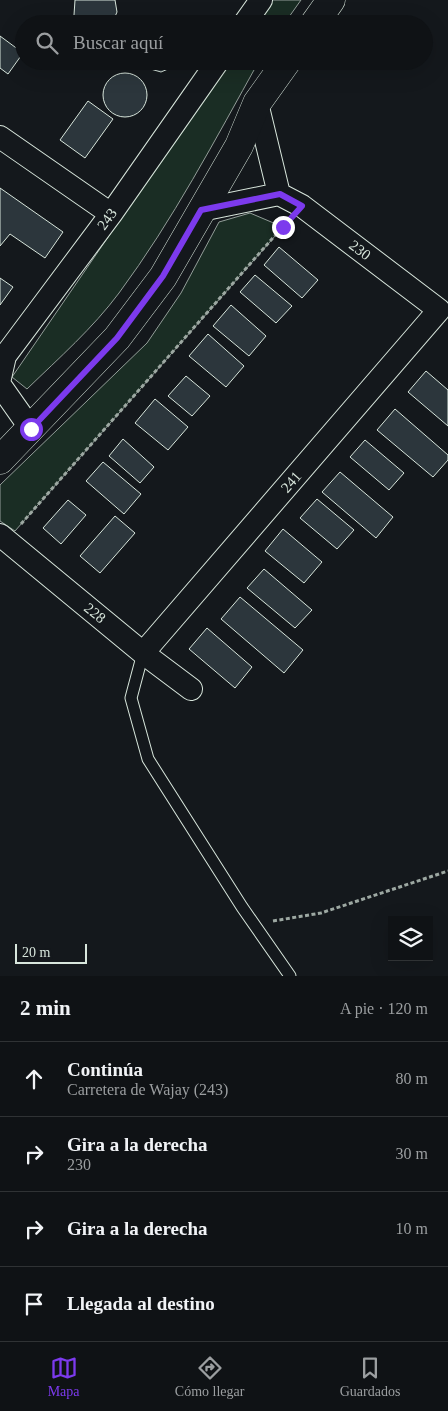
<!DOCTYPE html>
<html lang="es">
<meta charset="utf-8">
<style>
body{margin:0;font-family:"Times New Roman",serif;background:#181b1e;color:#f1f3f6}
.controls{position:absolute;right:15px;bottom:15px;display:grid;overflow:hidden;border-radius:0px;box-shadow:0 5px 20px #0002}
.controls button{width:45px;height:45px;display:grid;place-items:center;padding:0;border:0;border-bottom:1px solid #2f3234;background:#0f1215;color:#f1f3f6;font:25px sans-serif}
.scale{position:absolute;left:15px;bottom:12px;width:72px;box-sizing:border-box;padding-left:5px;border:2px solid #d8e6dc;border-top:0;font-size:14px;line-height:18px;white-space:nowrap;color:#d8e6dc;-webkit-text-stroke:4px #14181c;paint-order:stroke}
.stop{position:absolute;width:15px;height:15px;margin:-11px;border:4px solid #7c3aed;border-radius:50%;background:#fff}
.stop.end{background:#7c3aed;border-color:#fff;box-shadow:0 1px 5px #0008}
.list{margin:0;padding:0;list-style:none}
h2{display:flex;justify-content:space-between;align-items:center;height:65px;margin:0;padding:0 20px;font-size:21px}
h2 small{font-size:16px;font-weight:400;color:#9b9ea0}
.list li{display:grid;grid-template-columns:32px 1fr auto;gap:15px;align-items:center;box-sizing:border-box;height:75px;padding:0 20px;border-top:1px solid #2f3234}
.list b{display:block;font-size:19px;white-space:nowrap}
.list p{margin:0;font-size:16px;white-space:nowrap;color:#9b9ea0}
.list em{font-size:16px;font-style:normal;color:#9b9ea0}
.icon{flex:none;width:28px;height:28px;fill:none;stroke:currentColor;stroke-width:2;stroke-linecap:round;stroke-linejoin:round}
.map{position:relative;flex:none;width:448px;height:976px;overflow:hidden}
.search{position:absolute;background:#0f1215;box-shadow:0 5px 20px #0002;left:15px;right:15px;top:15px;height:55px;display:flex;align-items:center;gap:12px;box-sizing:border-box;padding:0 18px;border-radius:28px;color:#9b9ea0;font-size:19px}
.sheet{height:365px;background:#0f1215}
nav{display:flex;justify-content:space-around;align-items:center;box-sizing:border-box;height:70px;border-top:1px solid #2f3234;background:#0f1215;font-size:14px;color:#9b9ea0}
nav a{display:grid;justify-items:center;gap:2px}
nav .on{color:#7c3aed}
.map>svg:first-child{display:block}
</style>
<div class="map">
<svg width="448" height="976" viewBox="0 0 448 976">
<rect width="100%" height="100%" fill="#14181c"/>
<!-- green -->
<path fill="#1a2d24" stroke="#939e99" d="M271,0H301L284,24H255Z
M229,61H259C215,140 173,220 119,293C93,328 59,358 27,389L12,377Z
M250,213L283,227L15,531L0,521V485L147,343L181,293L219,222Z"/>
<!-- building -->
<path fill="#2c363c" stroke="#d8e6dc" d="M75,0H115L117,12L114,19L111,24H80L74,15Z
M0,36L23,53L8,74L0,68Z
M141,61H178L175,66L161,72L147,68Z
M103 95a22 22 0 1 1 44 0a22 22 0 1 1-44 0Z
M88,101L113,119L85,158L60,140Z
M0,188L63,232L45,258L10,234L0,246Z
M279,247L318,280L302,298L264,265Z
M255,275L292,306L276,323L240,292Z
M0,278L13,287L0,305Z
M231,305L266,336L249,356L213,326Z
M208,334L244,366L226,387L189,356Z
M426,371L448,390V426L408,392Z
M186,376L210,396L192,416L168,396Z
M155,399L188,427L168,450L135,423Z
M395,409L448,455V460L433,477L377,430Z
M123,439L154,467L140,483L109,456Z
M365,440L404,473L389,490L350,457Z
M103,462L141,494L124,514L86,481Z
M340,472L393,517L376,538L322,492Z
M317,499L354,530L337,549L300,518Z
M68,500L86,515L61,544L43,528Z
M115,516L135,533L100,573L80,556Z
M283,529L322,562L304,583L265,551Z
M264,569L312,610L295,628L247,588Z
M240,597L303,650L284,673L221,619Z
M207,628L252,667L235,688L189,649Z"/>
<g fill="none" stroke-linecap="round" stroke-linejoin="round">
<!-- lane casing -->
<g stroke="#d8e6dc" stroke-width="13">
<path id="lane" d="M143,653L131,698L148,759L242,907L290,976"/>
</g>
<!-- street casing -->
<g stroke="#d8e6dc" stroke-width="24">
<path id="street" d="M244,24L261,0
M257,103L279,194
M0,137L111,214
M0,378L5,356L111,214L218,61
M0,385L31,429
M0,535L143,653L191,689
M143,653L439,310L302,206L279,194L201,210"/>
</g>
<!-- secondary casing -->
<g stroke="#d8e6dc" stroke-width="29">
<path id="secondary" d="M314,24L331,0
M0,460L117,338L163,277L239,146L257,103L287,61"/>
</g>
<!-- path -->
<path stroke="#9da8a2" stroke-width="3" stroke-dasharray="4 2.5" stroke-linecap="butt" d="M21,524L286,223
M273,921L321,913L448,871"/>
<!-- lane -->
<use href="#lane" stroke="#14181c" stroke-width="11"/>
<!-- street -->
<use href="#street" stroke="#14181c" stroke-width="22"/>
<!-- secondary -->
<use href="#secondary" stroke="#14181c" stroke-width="28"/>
</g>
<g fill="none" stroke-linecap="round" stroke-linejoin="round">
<!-- route -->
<path stroke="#7c3aed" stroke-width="6" d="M31,429L117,338L163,276L201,210L280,194L302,206L283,227"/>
</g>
<g text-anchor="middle" stroke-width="4" stroke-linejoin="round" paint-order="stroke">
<!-- street labels -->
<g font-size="15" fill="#d8e6dc" stroke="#14181c">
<text transform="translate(107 219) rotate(-54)" y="5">243</text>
<text transform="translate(360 250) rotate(37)" y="5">230</text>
<text transform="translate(291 482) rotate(-49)" y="5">241</text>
<text transform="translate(95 613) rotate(39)" y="5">228</text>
</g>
</g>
</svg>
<div class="controls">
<button><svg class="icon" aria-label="layers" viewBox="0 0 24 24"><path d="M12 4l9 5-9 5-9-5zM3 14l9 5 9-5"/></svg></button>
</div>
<div class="scale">20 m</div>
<div class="stop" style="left:31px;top:429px"></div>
<div class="stop end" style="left:283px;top:227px"></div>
<div class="search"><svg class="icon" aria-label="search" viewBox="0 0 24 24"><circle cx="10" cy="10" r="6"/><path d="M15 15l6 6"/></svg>Buscar aquí</div>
</div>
<section class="sheet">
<h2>2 min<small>A pie · 120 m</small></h2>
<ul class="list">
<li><svg class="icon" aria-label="ahead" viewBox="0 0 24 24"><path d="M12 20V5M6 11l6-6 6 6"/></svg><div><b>Continúa</b><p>Carretera de Wajay (243)</p></div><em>80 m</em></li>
<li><svg class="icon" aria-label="right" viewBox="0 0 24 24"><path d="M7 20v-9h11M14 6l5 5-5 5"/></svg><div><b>Gira a la derecha</b><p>230</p></div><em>30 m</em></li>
<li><svg class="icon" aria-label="right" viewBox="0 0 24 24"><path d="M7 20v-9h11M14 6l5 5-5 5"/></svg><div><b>Gira a la derecha</b></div><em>10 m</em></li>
<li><svg class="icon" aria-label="arrive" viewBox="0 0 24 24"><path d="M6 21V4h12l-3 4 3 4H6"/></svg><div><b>Llegada al destino</b></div></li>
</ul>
</section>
<nav>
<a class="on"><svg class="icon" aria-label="map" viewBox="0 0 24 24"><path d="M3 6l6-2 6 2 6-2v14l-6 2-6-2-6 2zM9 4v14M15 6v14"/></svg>Mapa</a>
<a><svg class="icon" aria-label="directions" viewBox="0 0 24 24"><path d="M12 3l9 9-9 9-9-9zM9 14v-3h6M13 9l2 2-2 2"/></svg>Cómo llegar</a>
<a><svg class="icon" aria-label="saved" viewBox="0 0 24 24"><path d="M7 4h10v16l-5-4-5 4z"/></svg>Guardados</a>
</nav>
